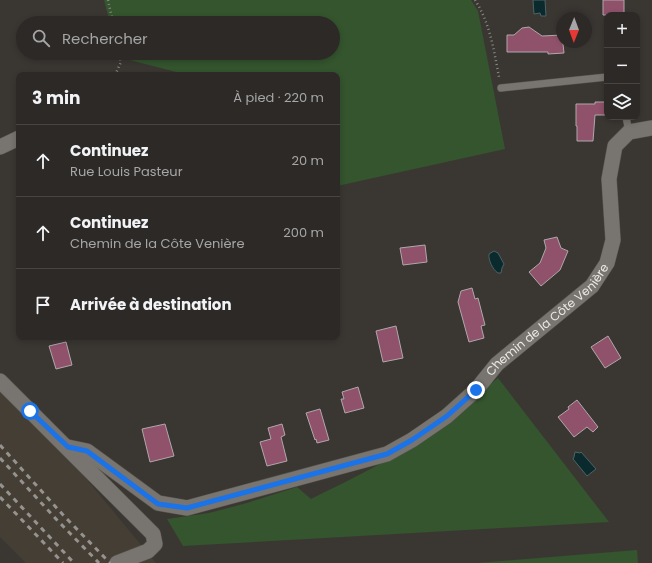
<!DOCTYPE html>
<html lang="fr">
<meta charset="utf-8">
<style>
body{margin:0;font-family:Poppins,sans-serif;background:#383532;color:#f1f3f6}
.controls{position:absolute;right:12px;top:12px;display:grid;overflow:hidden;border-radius:8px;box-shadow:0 2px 6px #0003}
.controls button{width:36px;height:36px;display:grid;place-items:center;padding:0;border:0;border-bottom:1px solid #484543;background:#2c2926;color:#f1f3f6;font:20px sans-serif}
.compass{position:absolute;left:556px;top:12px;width:36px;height:36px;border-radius:50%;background:#2c2926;box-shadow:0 2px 6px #0003;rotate:181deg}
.stop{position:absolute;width:12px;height:12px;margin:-9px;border:3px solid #1a73e8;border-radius:50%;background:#fff}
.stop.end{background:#1a73e8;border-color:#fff;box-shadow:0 1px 4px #0008}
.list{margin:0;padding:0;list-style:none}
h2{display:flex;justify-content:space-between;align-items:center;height:52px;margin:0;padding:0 16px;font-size:17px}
h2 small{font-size:13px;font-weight:400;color:#a6a6a7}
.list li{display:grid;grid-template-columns:26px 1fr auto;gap:12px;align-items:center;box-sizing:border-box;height:72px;padding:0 16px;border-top:1px solid #484543}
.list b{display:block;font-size:15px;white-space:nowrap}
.list p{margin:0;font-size:13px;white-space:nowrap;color:#a6a6a7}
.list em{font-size:13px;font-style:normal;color:#a6a6a7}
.icon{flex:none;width:22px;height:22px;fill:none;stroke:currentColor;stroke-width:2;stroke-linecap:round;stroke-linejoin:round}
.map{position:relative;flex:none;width:652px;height:563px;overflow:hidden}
.search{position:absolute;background:#2c2926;box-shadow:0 2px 6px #0003;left:16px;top:16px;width:324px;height:44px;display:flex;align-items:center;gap:10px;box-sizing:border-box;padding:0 14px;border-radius:22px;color:#a6a6a7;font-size:15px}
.panel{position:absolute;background:#2c2926;box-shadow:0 2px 6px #0003;left:16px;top:72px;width:324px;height:268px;border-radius:8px}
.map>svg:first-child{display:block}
</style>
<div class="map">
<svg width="652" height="563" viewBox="0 0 652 563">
<rect width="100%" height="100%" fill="#3a3733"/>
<!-- built -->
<path fill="#453e34" d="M0,391L69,458L156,563H26L0,537Z"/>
<!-- green -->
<path fill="#34552e" d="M104,0H471L478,11L505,149L337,186V75H188L118,57L117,53H333V23H110Z
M498,378L609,522L183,546L167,519L209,513L247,503L297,487L311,499C345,482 381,465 413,444C443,424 471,401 498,378Z
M637,550L638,563H477Z"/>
<!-- water -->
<path fill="#0b2a2d" stroke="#4e6364" d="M533,0H545L546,16H541L540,13L534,14Z
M494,251L498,253L504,264L502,268L501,273H498C493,270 488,260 489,254Z
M575,452L580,453L581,452L596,469L587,476L573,459L574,457Z"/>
<!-- building -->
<path fill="#90516b" stroke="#afa8ab" d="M603,0H624V15H603Z
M529,27L542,36L562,35L564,53L548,54V52H507V35H514L522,28Z
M595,102H607V115H595L593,141H577V126H576V104H595Z
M557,237L561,248L568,251L560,270L541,286L529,272L540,263L546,248L544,240Z
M425,245L427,262L403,265L400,248Z
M472,288L475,299L478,298L485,325L481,326L484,338L469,342L458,302L461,291Z
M396,326L403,358L383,362L376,331Z
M608,336L621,358L605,368L591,347Z
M66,342L72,365L56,369L49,346Z
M358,387L364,408L345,413L341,399H344L342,392Z
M577,400L598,427L593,432L587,427L574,437L558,417L569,409L568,407Z
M320,409L329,440L317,443L316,439L315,440L306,413Z
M165,424L174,456L150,462L142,429Z
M282,424L285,435L281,437L287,461L267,466L260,442L271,439L268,428Z"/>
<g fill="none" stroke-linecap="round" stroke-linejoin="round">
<!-- service casing -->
<g stroke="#56534f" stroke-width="8">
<path id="service" d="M501,88L607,77
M626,117L629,132"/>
</g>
<!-- minor casing -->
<g stroke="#56534f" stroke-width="16">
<g id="minor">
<path d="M0,147L19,138"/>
<path d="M0,381L153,534L155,544L148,551L117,563"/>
<path id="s1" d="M68,447L87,451L158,503L187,508L387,454L412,440L447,416L476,390L497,364L592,286L607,263L613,240L609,179L615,146L629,132L652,128"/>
</g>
</g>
<!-- path -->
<path stroke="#8a8884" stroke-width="2.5" stroke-dasharray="1 3" stroke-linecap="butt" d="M108,0L113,23
M475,0C490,23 494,51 499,77
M115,75L121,62L119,53"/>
<!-- service -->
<use href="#service" stroke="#78746f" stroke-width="7"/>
<!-- minor -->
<use href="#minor" stroke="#78746f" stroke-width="15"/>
<!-- rail -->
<path stroke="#959390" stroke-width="3" stroke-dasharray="5 5" stroke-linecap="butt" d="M0,445L64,516L110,563
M0,458L57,520L99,563
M0,484L74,563
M0,497L63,563"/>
</g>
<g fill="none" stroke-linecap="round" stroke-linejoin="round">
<!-- route -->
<path stroke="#1a73e8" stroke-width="5" d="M30,411L68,447L87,451L158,504L187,508L387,454L412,440L447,416L476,390"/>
</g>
<g text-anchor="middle" stroke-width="3" stroke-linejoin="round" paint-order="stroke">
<!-- street labels -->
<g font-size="12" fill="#eae8e5" stroke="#302d29">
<text dy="4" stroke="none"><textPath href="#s1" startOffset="555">Chemin de la Côte Venière</textPath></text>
</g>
</g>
</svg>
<div class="controls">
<button>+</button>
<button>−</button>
<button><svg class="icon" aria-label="layers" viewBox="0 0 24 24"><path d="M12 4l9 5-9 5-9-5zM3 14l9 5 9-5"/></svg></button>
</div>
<svg class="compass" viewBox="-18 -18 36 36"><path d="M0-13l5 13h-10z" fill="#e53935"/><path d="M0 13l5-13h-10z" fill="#a6a6a7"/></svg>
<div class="stop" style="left:30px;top:411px"></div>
<div class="stop end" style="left:476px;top:390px"></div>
<div class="search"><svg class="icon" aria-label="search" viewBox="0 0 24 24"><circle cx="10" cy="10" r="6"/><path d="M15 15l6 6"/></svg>Rechercher</div>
<section class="panel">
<h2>3 min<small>À pied · 220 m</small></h2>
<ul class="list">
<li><svg class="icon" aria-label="ahead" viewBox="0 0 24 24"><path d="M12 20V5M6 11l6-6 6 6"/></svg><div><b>Continuez</b><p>Rue Louis Pasteur</p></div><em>20 m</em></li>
<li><svg class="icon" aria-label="ahead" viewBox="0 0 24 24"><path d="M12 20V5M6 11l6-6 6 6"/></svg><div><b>Continuez</b><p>Chemin de la Côte Venière</p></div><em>200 m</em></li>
<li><svg class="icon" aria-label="arrive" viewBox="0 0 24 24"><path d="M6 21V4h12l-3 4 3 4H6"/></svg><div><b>Arrivée à destination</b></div></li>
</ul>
</section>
</div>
